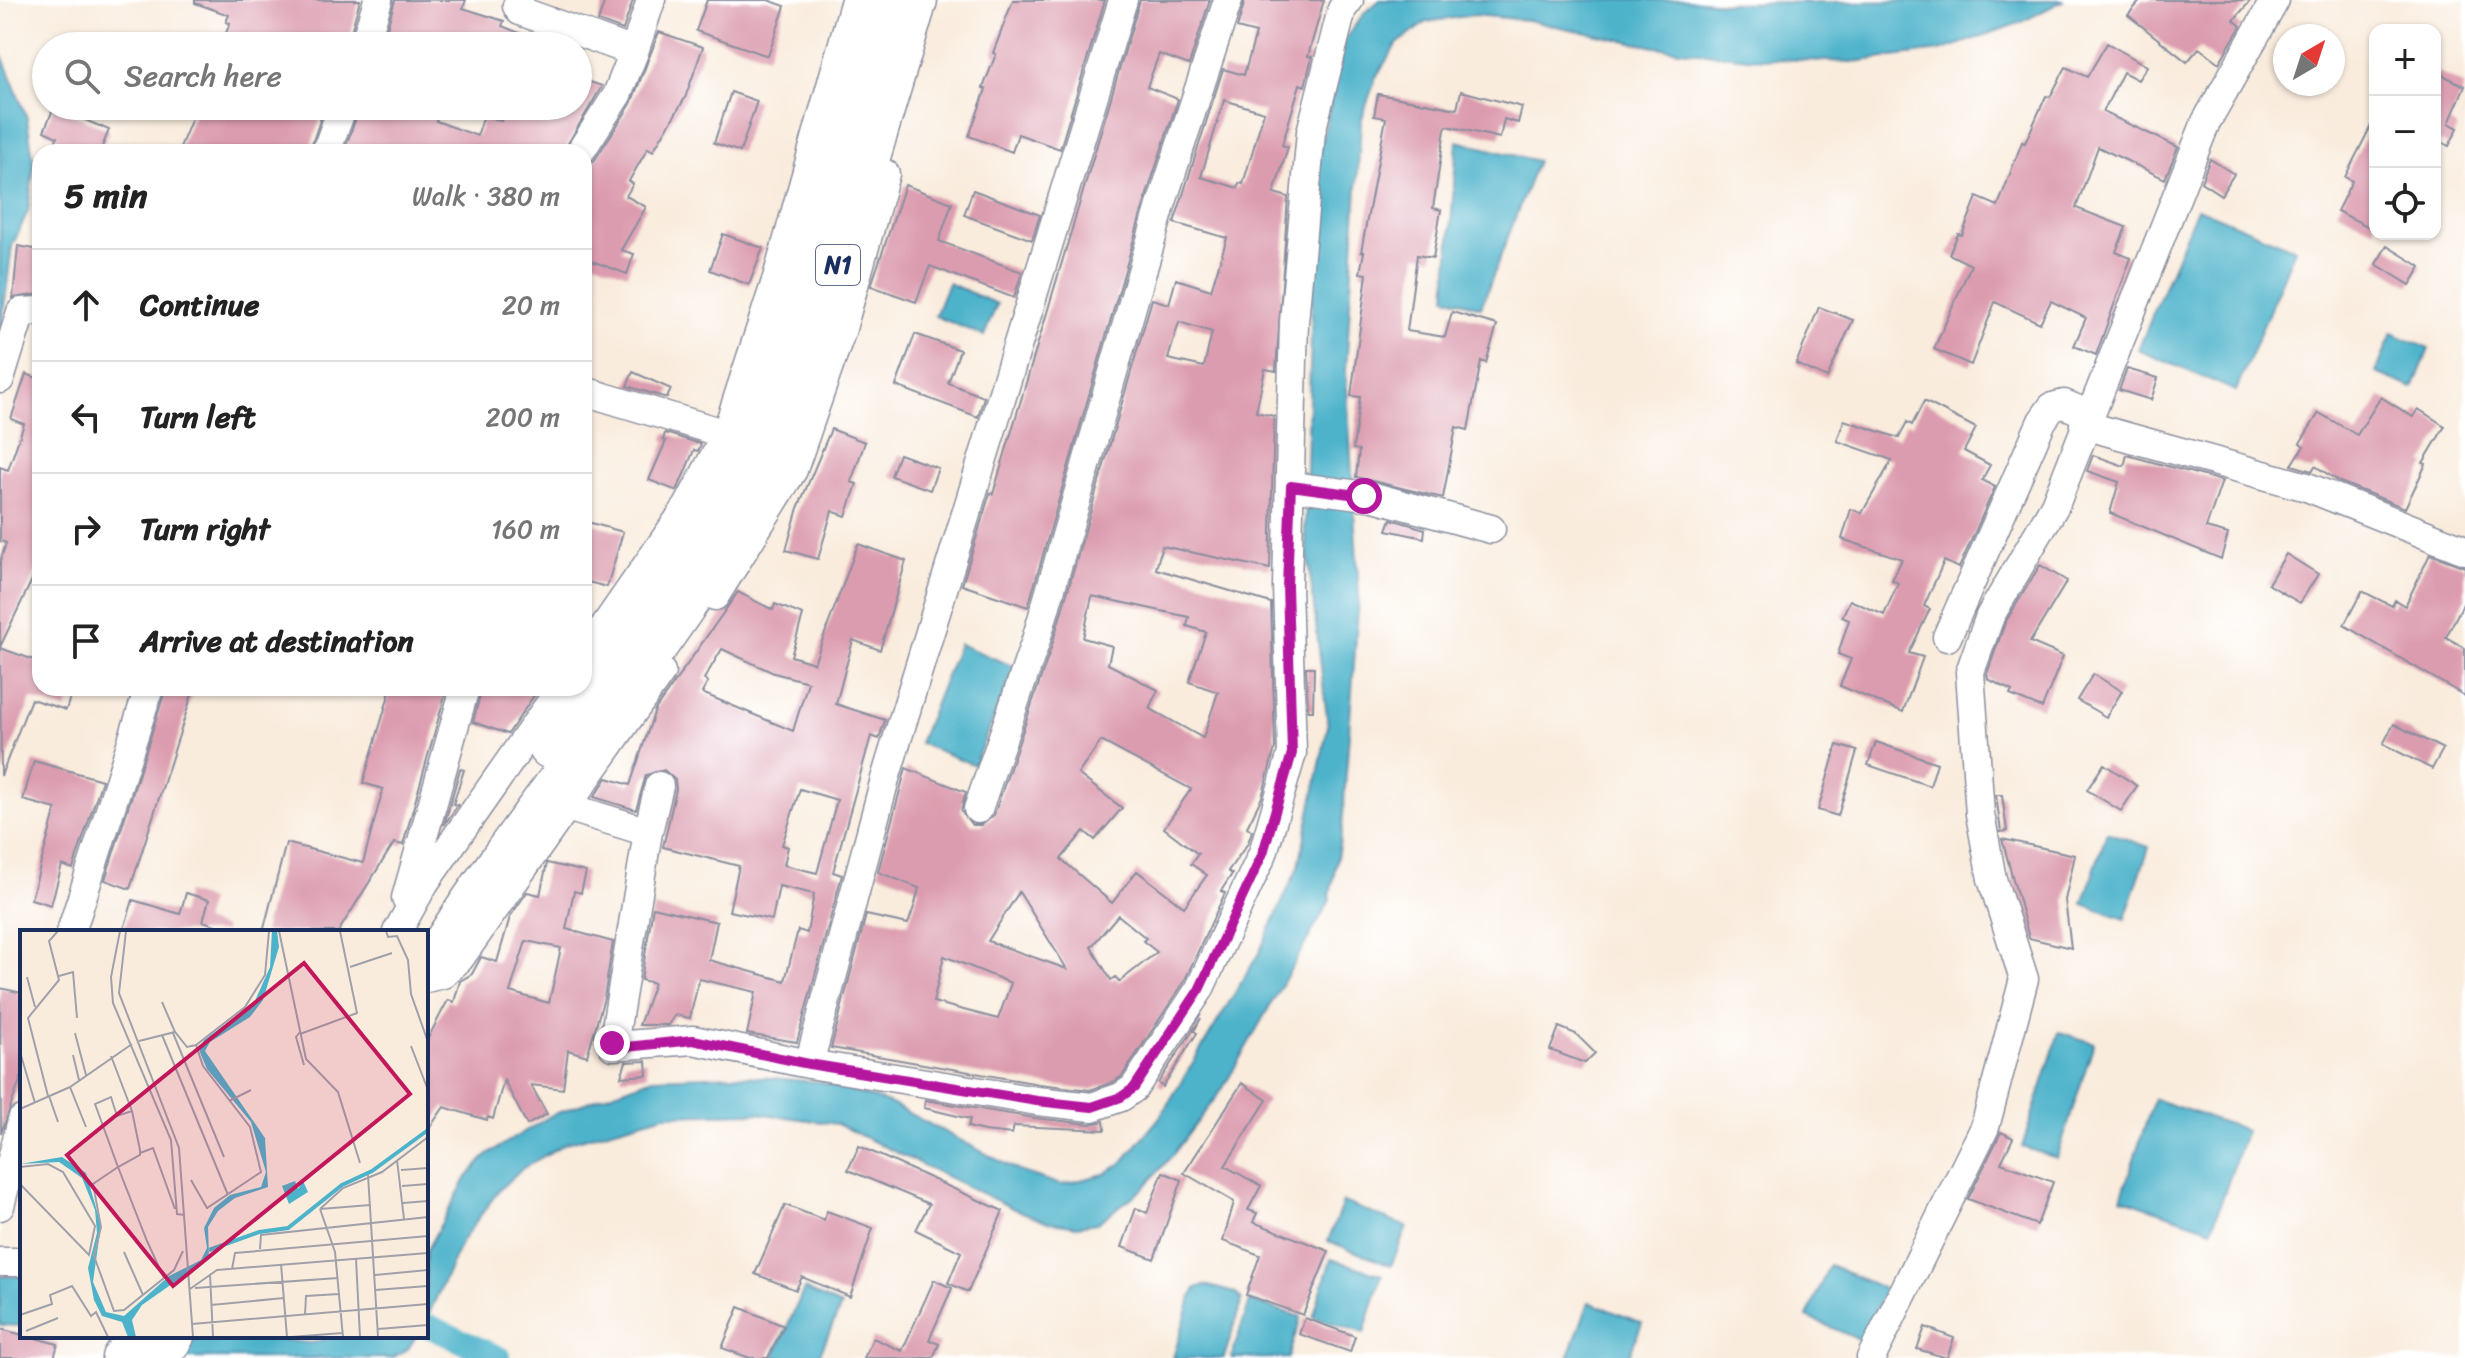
<!DOCTYPE html>
<meta charset="utf-8">
<style>
body{margin:0;font-family:Sriracha,sans-serif;background:#f6f6f6;color:#222}
.controls{position:absolute;right:24px;top:24px;display:grid;overflow:hidden;border-radius:16px;box-shadow:0 2px 6px #0004}
.controls button{width:72px;height:72px;display:grid;place-items:center;padding:0;border:0;border-bottom:2px solid #e0e0e0;background:#fff;color:#222;font:40px sans-serif}
.compass{position:absolute;left:2273px;top:24px;width:72px;height:72px;border-radius:50%;background:#fff;box-shadow:0 2px 6px #0004;rotate:39deg}
.stop{position:absolute;width:24px;height:24px;margin:-18px;border:6px solid #b5179e;border-radius:50%;background:#fff}
.stop.end{background:#b5179e;border-color:#fff;box-shadow:0 2px 8px #0008}
.list{margin:0;padding:0;list-style:none}
h2{display:flex;justify-content:space-between;align-items:center;height:104px;margin:0;padding:0 32px;font-size:34px}
h2 small{font-size:26px;font-weight:400;color:#767676}
.list li{display:grid;grid-template-columns:52px 1fr auto;gap:24px;align-items:center;box-sizing:border-box;height:112px;padding:0 32px;border-top:2px solid #e0e0e0}
.list b{display:block;font-size:30px;white-space:nowrap}
.list em{font-size:26px;font-style:normal;color:#767676}
.icon{flex:none;width:44px;height:44px;fill:none;stroke:currentColor;stroke-width:2;stroke-linecap:round;stroke-linejoin:round}
.map{position:relative;flex:none;width:2465px;height:1358px;overflow:hidden}
.search{position:absolute;background:#fff;box-shadow:0 2px 6px #0004;left:32px;top:32px;width:560px;height:88px;display:flex;align-items:center;gap:20px;box-sizing:border-box;padding:0 28px;border-radius:44px;color:#767676;font-size:30px}
.panel{position:absolute;background:#fff;box-shadow:0 2px 6px #0004;left:32px;top:144px;width:560px;height:552px;border-radius:24px}
.map>svg:first-child{display:block}
</style>
<div class="map">
<svg width="2465" height="1358" viewBox="0 0 2465 1358">
<rect width="100%" height="100%" fill="#fff"/>
<filter id="ink" filterUnits="userSpaceOnUse"><feTurbulence type="fractalNoise" baseFrequency=".0125" numOctaves="2"/><feDisplacementMap in="SourceGraphic" scale="16" xChannelSelector="R" yChannelSelector="G"/><feConvolveMatrix kernelMatrix="1 2 1 2 8 2 1 2 1" color-interpolation-filters="sRGB"/></filter>
<filter id="wash" filterUnits="userSpaceOnUse"><feTurbulence type="fractalNoise" baseFrequency=".006" numOctaves="4" result="noise"/><feDisplacementMap in="SourceGraphic" scale="32" xChannelSelector="R" yChannelSelector="G"/><feGaussianBlur stdDeviation="1.8" result="paint"/><feColorMatrix in="noise" values="0 0 0 0 0 0 0 0 0 0 0 0 0 0 0 0 0 1.4 0 .05"/><feComposite in="paint" operator="in"/></filter>
<g filter="url(#wash)">
<rect width="100%" height="100%" fill="#f9ecdd"/>
<!-- water -->
<path fill="#4db3cb" stroke="#347194" stroke-width="2" d="M1380,0H1687L1725,3L2064,0L2022,22L1940,51L1853,62L1748,58L1655,47L1527,20L1474,15L1426,22L1396,45L1376,77L1361,121L1346,371L1359,595L1342,829L1329,902L1223,1088L1174,1153L1143,1189L1097,1223L1077,1226L1045,1221L1012,1208L837,1124L756,1113L665,1115L566,1143L520,1170L499,1190L462,1241L426,1320V1251L467,1177L488,1154L552,1115L653,1078L734,1075L821,1082L889,1103L1019,1171L1061,1185L1104,1174L1122,1163L1160,1117L1259,953L1299,865L1328,726L1305,532L1316,169L1345,39L1365,12Z
M0,50L27,118L34,165L28,211L12,246L0,339Z
M1457,141L1537,161L1481,307L1446,297Z
M2197,208L2295,249L2236,391L2138,350Z
M948,283L997,304L984,336L935,316Z
M2392,333L2429,349L2413,388L2376,373Z
M959,644L1015,667L974,765L919,743Z
M2107,832L2149,847L2125,919L2083,904Z
M2059,1032L2094,1043L2057,1158L2022,1147Z
M2154,1099L2246,1130L2212,1229L2121,1198Z
M1343,1202L1407,1227L1391,1266L1328,1241Z
M1331,1259L1382,1275L1364,1333L1313,1317Z
M1829,1265L1885,1289L1862,1341L1807,1317Z
M0,1276H22V1326L0,1325Z
M1205,1285L1235,1293L1242,1300L1224,1358H1173L1192,1295L1196,1288Z
M804,1289L841,1306L818,1358H773Z
M1250,1301L1301,1317L1288,1358H1231Z
M1589,1302L1642,1323L1628,1358H1568Z
M115,1336H248L311,1343L336,1336H416L408,1349L392,1358H173Z"/>
<g fill="none" stroke-linecap="round" stroke-linejoin="round">
<!-- canal -->
<path stroke="#4db3cb" stroke-width="24" d="M426,1325L499,1358"/>
</g>
<g id="blocks">
<!-- building -->
<path fill="#dc9caf" fill-rule="evenodd" d="M195,0H360L347,46H221L230,23L226,22L229,15L195,3Z
M395,0H466L463,8L504,21L502,26L551,46H382Z
M605,0H633L623,30L598,21Z
M707,0H768L785,6L768,56L696,31Z
M1013,0H1105L1060,149L1018,134L1012,152L969,136L986,89L983,88L996,54L993,53Z
M1140,0H1210L1189,65L1159,54L1147,87L1178,99L1146,197L1028,607L962,585L990,493L993,494Z
M1245,0H1324L1308,56L1312,57L1305,86L1300,84L1282,145L1288,147L1274,193L1288,197L1276,371L1265,369L1256,412L1274,416L1270,569L1162,546L1156,569L1271,603L1275,748L1262,797L1247,827L1252,831L1248,843L1228,871L1232,874L1221,891L1225,893L1184,982L1122,1076L1113,1082L1090,1090L1039,1084L831,1048L866,915L908,924L915,904L919,888L878,872L906,768L966,792L961,811L972,825H982L994,815L1052,645L1152,299L1169,304L1176,279L1211,290L1227,238L1174,223L1223,69L1244,75L1256,33L1237,28ZM1224,100L1264,112L1243,184L1239,183L1238,188L1201,177ZM1179,322L1212,332L1204,367L1168,359ZM1092,596L1189,617L1187,626L1206,632L1189,682L1218,692L1203,738L1149,708L1158,690L1108,664L1112,646L1083,638ZM1101,741L1191,789L1164,828L1198,854L1191,864L1207,875L1184,907L1137,871L1112,903L1061,859L1084,831L1095,840L1122,808L1078,774ZM1019,892L1067,969L988,941ZM1118,915L1146,938L1143,941L1157,952L1119,982L1116,977L1111,980L1091,947ZM944,956L1011,983L998,1019L933,1002Z
M2141,0H2251L2234,20L2241,26L2219,63L2199,48L2187,62L2128,15Z
M659,32L703,47L685,98L653,151L648,148L629,181L633,184L626,196L646,207L621,250L634,254L627,274L584,258V168L594,161L631,104Z
M2107,43L2147,66L2138,80L2123,72L2103,112L2178,147L2165,179L2098,147L2076,208L2126,227L2116,252L2131,258L2096,355L2074,346L2086,318L2051,301L2040,323L1995,302L1971,365L1934,349L1971,265L1949,254L1958,234L1962,235L1977,197L1998,206L2022,142L2025,143L2046,96L2050,97L2066,67L2087,77Z
M2435,71L2465,86L2449,123L2458,128L2449,146L2440,141L2435,151Z
M578,78L602,86L563,152H344L360,106H441L436,121L477,136L484,115L501,121L506,106H578Z
M1461,91L1522,107L1518,123L1504,119L1500,138L1447,126L1445,129L1433,208L1441,210L1433,258L1417,255L1407,331L1445,337L1452,312L1497,325L1486,363L1481,361L1468,430L1456,427L1443,498L1356,477L1359,450L1353,449L1360,397L1351,396L1367,274L1360,273L1364,252H1361L1386,118L1374,116L1378,94L1457,109Z
M731,92L757,101L740,152L714,143Z
M197,106H325L309,152H178Z
M54,107L109,130L100,152H53L57,137L44,131Z
M2375,118V230L2337,211L2352,181L2345,177Z
M2210,159L2234,174L2221,195L2201,182Z
M905,185L952,203L939,241L1022,272L1014,298L930,266L916,302L871,286Z
M973,190L1040,215L1032,240L964,215Z
M723,234L763,248L749,285L710,270Z
M18,246L40,250V294L13,298Z
M2387,246L2421,267L2410,285L2376,264Z
M1819,307L1853,320L1827,378L1796,364Z
M915,334L960,350L948,383L984,397L978,417L896,386Z
M2127,369L2158,378L2151,400L2119,390Z
M633,372L671,389L667,398L627,386Z
M26,374L40,379V563L0,647V562L6,543L0,541V467L8,470L24,424L11,419Z
M2381,397L2413,417L2418,409L2445,426L2423,463L2426,464L2405,508L2340,482L2315,466L2312,471L2292,465L2304,446L2300,443L2319,413L2357,435Z
M1924,401L1976,428L1964,451L1990,465L1982,480L1995,487L1959,568L1944,561L1924,606L1930,609L1909,653L1923,657L1903,712L1840,686L1851,659L1838,654L1849,620L1842,617L1850,600L1884,615L1898,583L1892,580L1902,559L1842,539L1851,509L1862,513L1892,460L1837,441L1844,420L1899,438L1907,422L1912,425Z
M831,429L865,442L851,482L857,484L846,516L832,511L818,559L786,550L798,508Z
M665,433L701,444L698,451L694,450L677,491L649,480L666,441L663,440Z
M899,454L938,468L930,490L891,476Z
M2093,455L2124,466L2127,455L2222,481L2206,528L2228,534L2221,559L2110,513L2119,482L2087,471Z
M1391,519L1425,529L1424,538L1387,530Z
M584,521L623,532L607,587L584,581Z
M858,544L906,561L880,650L853,640L836,704L885,720L879,739L871,736L833,872L842,875L797,1042L747,1034L756,992L699,979L690,1018L675,1015L668,1025H639L654,983L641,980L653,907L717,922L709,960L785,981L798,930L807,933L814,894L779,886L772,920L729,911L739,866L663,847L676,789L675,780L664,770L646,775L636,810L594,797L607,778L630,785L655,710L738,592L773,610L775,604L803,615L791,656L814,663ZM722,649L774,673L808,682L793,731L702,693L708,682L704,679ZM800,789L837,800L817,873L784,865L788,847L782,845Z
M2286,554L2318,574L2300,603L2268,584Z
M2430,554L2465,567V600L2446,637L2465,648V696L2344,625L2362,591L2392,606L2395,600L2405,606Z
M2040,565L2067,581L2030,642L2063,656L2042,708L2010,695L2012,691L1988,679L1987,674L2005,623Z
M0,648L40,662V688H73L66,710L31,699L1,776Z
M1306,667H1314L1313,711H1308Z
M2093,674L2122,691L2106,717L2077,700Z
M166,688H194L130,889L105,880Z
M391,688H447L403,845L394,843L338,932H263L286,843L363,863L383,789L363,783Z
M482,688H539L508,734L473,722Z
M2394,724L2443,749L2432,769L2383,744Z
M1876,742L1937,763L1930,786L1868,765Z
M1837,745L1857,751L1838,816L1818,810Z
M34,761L102,780L73,869L62,865L51,905L31,899L56,809L23,800Z
M2104,764L2137,786L2121,811L2087,790Z
M460,769L464,770L453,804L458,805L444,825Z
M1996,795H2002L2007,831L2001,832Z
M2002,839L2075,855L2065,900L2071,948L2029,938Z
M547,863L586,872L581,893L574,891L566,929L613,942L604,998L587,1056L568,1050L563,1089L531,1085L547,1114L527,1125L504,1080L493,1119L488,1117L487,1120L444,1107L426,1133V1042L448,1000L454,1002L460,981L472,974L481,957L497,962L510,917L527,892L540,895ZM526,941L561,948L549,1003L510,992Z
M186,893L209,900L203,921L224,928V932H123L133,900L180,914Z
M0,988L22,993V1075L1,1133Z
M1201,1018L1194,1031L1197,1033L1163,1087L1158,1083Z
M1559,1027L1576,1034L1595,1053L1585,1063L1550,1050Z
M646,1061L647,1075L621,1077L626,1062Z
M1242,1083L1267,1100L1225,1166L1261,1186L1248,1210L1257,1213L1253,1222L1329,1251L1303,1315L1246,1295L1260,1255L1223,1241L1234,1202L1184,1173Z
M925,1100L1035,1118L1090,1124L1104,1121L1105,1130L1014,1126L1012,1134L984,1131L968,1127L970,1119L924,1108Z
M2001,1132L2013,1138L2001,1163L2053,1182L2037,1225L1968,1199Z
M859,1146L1003,1211L968,1292L948,1283L961,1252L916,1230L929,1204L848,1170Z
M1163,1172L1182,1180L1154,1259L1122,1247L1136,1208L1147,1213Z
M785,1205L824,1220L827,1211L873,1228L850,1297L802,1277L796,1290L755,1274Z
M934,1280L952,1288L929,1340L939,1344L933,1358H864L873,1338L902,1351Z
M739,1307L784,1326L768,1358H750L722,1348Z
M1305,1318L1355,1336L1350,1352L1299,1334Z
M1925,1327L1954,1338L1947,1358L1917,1349Z
M0,1329L58,1344L54,1358H0Z"/>
</g>
</g>
<g filter="url(#ink)">
<use href="#blocks" fill-opacity="0" stroke="#8a8e9e" stroke-width="2"/>
<g fill="none" stroke-linecap="round" stroke-linejoin="round">
<!-- minor casing -->
<g stroke="#8a8e9e" stroke-width="31">
<path id="minor" d="M519,0L517,6L520,11L634,52L617,95L580,152
M364,46L378,0
M634,52L651,0
M326,152L343,106
M0,379L21,312L40,311
M584,391L726,434
M2084,425L2307,487L2465,550
M1291,486L1374,497L1491,529
M715,596L793,470L841,332L885,174
M1947,637L2042,421L2052,407L2064,404L2088,414
M584,656L688,506L726,434L777,278L855,0
M659,786L648,832L613,1046L693,1040L809,1064L1037,1101L1092,1107L1121,1097L1134,1088L1199,990L1263,853L1292,753L1287,586L1294,322L1311,132L1342,9L1349,0
M567,807L648,832
M978,809L1036,640L1162,202L1228,0
M406,898L465,688
M71,932L149,688
M397,932L425,882L561,688
M426,978L443,974L460,958L661,672
M809,1064L885,779L1123,0
M0,1206L22,1120
M0,1262H22
M1871,1358L1985,1127L2024,979L1992,879L1980,814L1970,672L1990,616L2055,505L2206,122L2275,0"/>
</g>
<!-- highway casing -->
<g stroke="#8a8e9e" stroke-width="43">
<path id="highway" d="M549,748L671,574L751,443L831,186L883,0
M426,971C539,785 695,628 788,430L917,0
M122,1358L138,1336
M159,1358L174,1336"/>
</g>
<!-- minor -->
<use href="#minor" stroke="#fff" stroke-width="28"/>
<!-- highway -->
<use href="#highway" stroke="#fff" stroke-width="40"/>
</g>
</g>
<g fill="none" stroke-linecap="round" stroke-linejoin="round" filter="url(#ink)">
<!-- route -->
<path stroke="#b5179e" stroke-width="10" d="M612,1043L617,1048L693,1040L809,1064L1037,1101L1092,1107L1121,1097L1134,1088L1199,990L1263,853L1292,753L1287,586L1291,486L1364,496"/>
</g>
<g text-anchor="middle" stroke-width="7" stroke-linejoin="round" paint-order="stroke">
<!-- shield labels -->
<rect fill="#fff" stroke="#5f6d8e" stroke-width="2" x="816" y="245" width="44" height="40" rx="6"/>
<g font-size="24" font-weight="bold" fill="#1b2f5e">
<text x="838" y="273">N1</text>
</g>
</g>
<!-- overview -->
<g transform="translate(20 930)">
<rect width="408" height="408" fill="#f9ecdd"/>
<path d="M252,1H257L259,17L243,70L230,87L190,112L185,121L245,208L248,257L215,268L198,281L188,297L189,328L122,375L112,390L116,407H108L102,392L82,386L74,370L68,338L77,303L75,280L62,248L39,232L0,234L42,227L66,243L81,295L73,352L86,382L104,386L149,346L181,330L187,318L184,298L194,278L210,265L241,257L246,242L231,192L187,139L179,120L184,110L234,73L250,37ZM275,251L278,259L283,251L288,262L269,274L262,256Z" fill="#4db3cb"/>
<path fill="none" stroke="#4db3cb" stroke-width="4" d="M189,320L239,302L268,298L322,255L352,241L408,200"/>
<path fill="none" stroke="#a0a0aa" stroke-width="2" d="M100,1L91,47L93,73L151,210L157,284L165,285M106,1L99,63L159,218L173,407M259,1L286,129L318,162L340,233M366,1L368,7L377,6L388,30L391,64L408,112M330,37L372,23M39,46L53,42L57,88M7,47L15,77M142,72L155,102M280,102L276,107L284,135M55,103L66,145M153,103L204,227M280,104L337,83L320,1M142,105L208,265M119,111L155,102L167,117L176,115L225,77L245,45L249,1M391,116L408,160M0,122L15,173M53,125L59,150M91,126L112,181M50,157L66,197M28,166L8,88L39,50L29,11L38,1M29,166L38,192M209,171L231,160M0,179L50,157L112,114M120,223L133,218L155,279M377,230L384,289M0,237L28,234L43,242L75,296L69,325L0,254M381,240L408,238M348,245L358,407M171,250L187,278L241,242L230,197L183,136L176,115M382,256L408,254M383,273L408,271M300,279L323,258L362,242L408,207M300,279L315,322L323,407M300,279L350,275M240,319L241,305L408,287M104,322L123,365M336,329L340,407M261,334L267,407M212,339L215,323L408,306M190,344L193,407M355,345L408,340M144,348L127,311L98,237L75,174L91,167L97,186L112,181L120,220V225L98,237L73,254L81,297L74,326L94,381L104,380L154,340L163,321M175,358L318,348M170,359L197,340L408,323M355,360L408,356M191,375L264,368M0,385L32,374L30,365L52,356L71,386L76,382L88,407M285,385L286,366L319,364M172,394L408,374M358,399L408,395M6,401L38,388M271,407L322,403"/>
<path fill="#c2185b" fill-opacity="0.15" stroke="#c2185b" stroke-width="4" d="M284,33L390,164L153,356L47,225Z"/>
<rect width="408" height="408" fill="none" stroke="#1b2f5e" stroke-width="4"/>
</g>
</svg>
<div class="controls">
<button>+</button>
<button>−</button>
<button><svg class="icon" aria-label="locate" viewBox="0 0 24 24"><circle cx="12" cy="12" r="6"/><path d="M12 2v4M12 18v4M2 12h4M18 12h4"/></svg></button>
</div>
<svg class="compass" viewBox="-18 -18 36 36"><path d="M0-13l5 13h-10z" fill="#e53935"/><path d="M0 13l5-13h-10z" fill="#767676"/></svg>
<div class="stop" style="left:1364px;top:496px"></div>
<div class="stop end" style="left:612px;top:1043px"></div>
<div class="search"><svg class="icon" aria-label="search" viewBox="0 0 24 24"><circle cx="10" cy="10" r="6"/><path d="M15 15l6 6"/></svg>Search here</div>
<section class="panel">
<h2>5 min<small>Walk · 380 m</small></h2>
<ul class="list">
<li><svg class="icon" aria-label="ahead" viewBox="0 0 24 24"><path d="M12 20V5M6 11l6-6 6 6"/></svg><div><b>Continue</b></div><em>20 m</em></li>
<li><svg class="icon" aria-label="left" viewBox="0 0 24 24"><path d="M17 20v-9H6M10 6l-5 5 5 5"/></svg><div><b>Turn left</b></div><em>200 m</em></li>
<li><svg class="icon" aria-label="right" viewBox="0 0 24 24"><path d="M7 20v-9h11M14 6l5 5-5 5"/></svg><div><b>Turn right</b></div><em>160 m</em></li>
<li><svg class="icon" aria-label="arrive" viewBox="0 0 24 24"><path d="M6 21V4h12l-3 4 3 4H6"/></svg><div><b>Arrive at destination</b></div></li>
</ul>
</section>
</div>
